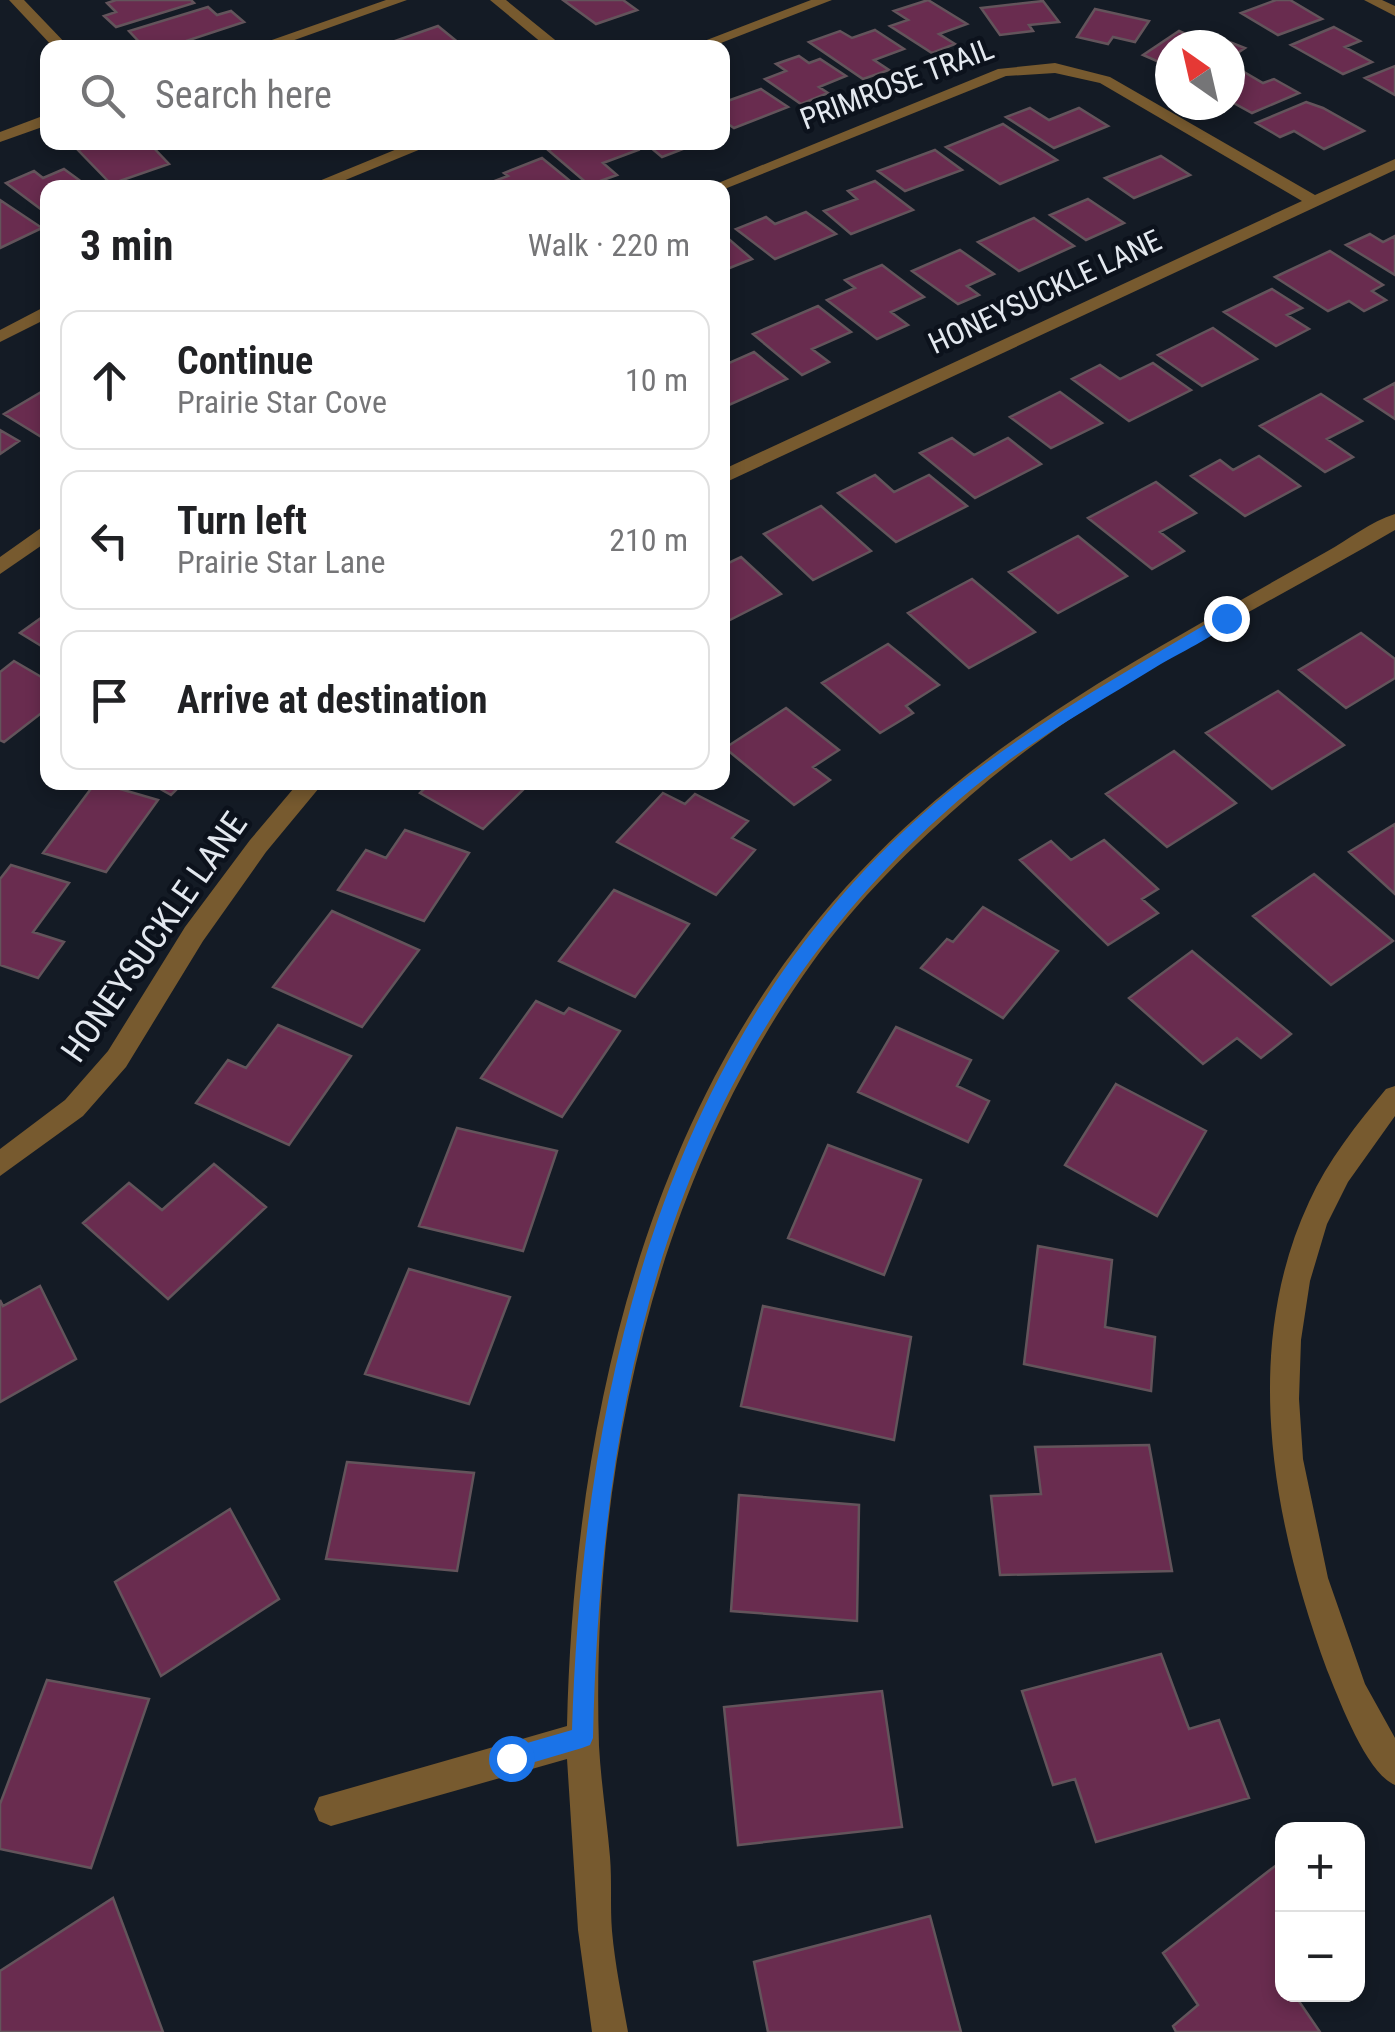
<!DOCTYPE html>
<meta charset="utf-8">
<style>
body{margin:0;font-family:"Roboto Condensed",sans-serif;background:#f2f2f2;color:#202124}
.controls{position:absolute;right:30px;bottom:30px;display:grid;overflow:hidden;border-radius:20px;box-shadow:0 5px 15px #0003}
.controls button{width:90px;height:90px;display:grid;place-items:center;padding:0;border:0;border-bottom:2px solid #e0e0e0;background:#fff;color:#202124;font:50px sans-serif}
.compass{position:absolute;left:1155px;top:30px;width:90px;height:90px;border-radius:50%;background:#fff;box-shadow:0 5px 15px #0003;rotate:326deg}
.stop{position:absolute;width:30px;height:30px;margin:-22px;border:8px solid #1a73e8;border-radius:50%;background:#fff}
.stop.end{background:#1a73e8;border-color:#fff;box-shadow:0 2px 10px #0008}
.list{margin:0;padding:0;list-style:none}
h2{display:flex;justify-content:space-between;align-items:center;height:130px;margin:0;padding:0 40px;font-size:42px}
h2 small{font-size:32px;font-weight:400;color:#757577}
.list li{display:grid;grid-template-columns:65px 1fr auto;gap:30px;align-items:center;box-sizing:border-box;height:140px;margin:0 20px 20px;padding:0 20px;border:2px solid #e0e0e0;border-radius:20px}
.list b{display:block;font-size:38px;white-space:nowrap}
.list p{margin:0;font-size:32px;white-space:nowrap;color:#757577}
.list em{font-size:32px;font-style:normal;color:#757577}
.icon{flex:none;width:55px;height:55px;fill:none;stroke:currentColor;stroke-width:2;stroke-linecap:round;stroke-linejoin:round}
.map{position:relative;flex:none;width:1395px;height:2032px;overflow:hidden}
.search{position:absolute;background:#fff;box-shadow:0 5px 15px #0003;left:40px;top:40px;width:690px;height:110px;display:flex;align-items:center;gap:25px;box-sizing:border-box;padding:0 35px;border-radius:20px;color:#757577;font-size:38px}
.panel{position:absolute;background:#fff;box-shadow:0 5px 15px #0003;left:40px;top:180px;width:690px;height:610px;border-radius:20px}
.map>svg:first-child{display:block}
</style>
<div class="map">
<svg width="1395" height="2032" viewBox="0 0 1395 2032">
<rect width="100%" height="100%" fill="#141b25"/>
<!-- building -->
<path fill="#692c4f" stroke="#63545b" stroke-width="2.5" d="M116,0H191L194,3L116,27L104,16L116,12L107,3Z
M563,0H623L637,10L596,24Z
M928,0L967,24L939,34L955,44L932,53L890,26L908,20L894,11Z
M1276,0H1290L1322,19L1278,35L1241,13Z
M1043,1L1059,22L1029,25L1033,31L1000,35L981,8Z
M208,7L217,15L231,11L244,22L165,48H145L129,31Z
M1095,9L1149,21L1135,42L1113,37L1108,44L1077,37Z
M438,26L465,48H403L395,41Z
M1334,27L1360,41L1345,47L1372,62L1343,74L1291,45Z
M875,30L904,49L874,60L889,70L863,79L809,42L840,31L852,38Z
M1179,31L1195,38L1204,32L1245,48L1230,58V45H1170L1168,66L1143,55Z
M799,56L809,63L820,59L846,76L819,87L828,93L801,104L765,79L786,71L776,64Z
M1395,66V95L1365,78Z
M1239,69L1263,83L1274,79L1299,93L1252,113L1230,101V73Z
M761,89L788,107L734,128L722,120V103Z
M1306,102L1323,108L1364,131L1324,149L1294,131L1280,137L1256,123Z
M1030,108L1049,120L1079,108L1108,126L1054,148L1006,117Z
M1003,124L1057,160L1000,184L946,147Z
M100,142H148L169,164L111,184L78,150Z
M570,142H628L638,150L603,163L617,175L589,185L548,150Z
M644,142H701L662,157Z
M935,150L962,170L905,191L878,171Z
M1161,156L1190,175L1134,198L1105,178Z
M542,158L575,185H484L508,176L504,173Z
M64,169L90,188H48V208L42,210L6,183L34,171L43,178Z
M875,181L913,210L851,234L824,211L857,199L848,191Z
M1088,199L1124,223L1086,240L1050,215Z
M0,200L42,228L0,248Z
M806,212L836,234L775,259L736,229L766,217L775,224Z
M1034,218L1074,246L1019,271L978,242Z
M1370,234L1383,242L1395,236V275L1346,245Z
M724,235L752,259L722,271Z
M960,250L994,274L967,286L979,295L958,304L912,271Z
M1330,251L1383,285L1372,291L1386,300L1364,311L1349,301L1328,311L1275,277Z
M882,265L924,297L891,312L908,325L877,339L827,300L855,288L845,280Z
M1272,289L1302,308L1287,315L1309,329L1276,346L1224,312Z
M818,306L851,332L812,349L829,362L802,375L753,334Z
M1213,328L1257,359L1202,386L1158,355Z
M754,352L787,379L722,408V366Z
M1153,363L1191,390L1129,421L1072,379L1100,365L1120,379Z
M1395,383V419L1365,399Z
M48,388V435L43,438L4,414Z
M1060,392L1102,423L1051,448L1010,417Z
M1321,394L1362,421L1327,439L1353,457L1325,472L1260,426Z
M0,430L19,441L0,454Z
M952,438L974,455L1008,438L1041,464L975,498L920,453Z
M1259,456L1300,486L1245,516L1191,476L1220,460L1233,470Z
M875,475L894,492L929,475L967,506L896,542L838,493Z
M1156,482L1196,513L1160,532L1184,551L1152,569L1088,518Z
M821,506L871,551L813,580L764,534Z
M1078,536L1127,576L1058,613L1009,572Z
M741,557L781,594L722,624V566Z
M972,579L1035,632L969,668L908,613Z
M48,613V650L20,633Z
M1361,633L1395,659V678L1346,708L1299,670Z
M888,644L939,685L906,706L913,713L880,733L822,683Z
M14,661L48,681V708L4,742L0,740V672Z
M1278,691L1344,745L1272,789L1206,733Z
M786,708L839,750L813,767L830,780L794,805L725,748Z
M1174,751L1236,803L1167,847L1106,794Z
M96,782L158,800L106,872L43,853Z
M148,782H184L171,795Z
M431,782H531L483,829L420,793Z
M663,793L685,804L695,794L748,821L732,838L755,850L716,895L617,842Z
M1395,824V894L1349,852Z
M405,830L469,853L424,921L338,890L366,850L386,858Z
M1104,840L1158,889L1142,899L1158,913L1108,945L1020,860L1051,841L1071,860Z
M11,865L69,883L33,932L64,942L38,978L0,965V879Z
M1314,874L1393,941L1331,985L1253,916Z
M614,890L689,924L635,997L559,961Z
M983,907L1058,951L1003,1018L921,968L947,939L953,942Z
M332,911L419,950L362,1027L273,987Z
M1192,951L1291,1034L1261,1058L1237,1038L1203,1064L1129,998Z
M536,1001L564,1014L569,1008L620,1031L562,1117L481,1078Z
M278,1025L351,1056L289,1145L196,1103L228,1060L246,1068Z
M896,1027L971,1060L957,1086L989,1101L968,1142L858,1092Z
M1116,1084L1206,1131L1157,1216L1065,1165Z
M457,1128L557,1151L523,1251L419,1226Z
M828,1145L921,1180L884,1275L788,1238Z
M214,1164L266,1207L168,1299L83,1223L129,1183L162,1210Z
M1038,1246L1112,1260L1105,1327L1155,1337L1151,1391L1024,1364Z
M409,1269L510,1297L469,1404L365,1374Z
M40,1286L76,1359L0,1402V1300L3,1306Z
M763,1306L911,1337L894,1440L741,1406Z
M1149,1445L1172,1571L1000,1575L991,1496L1041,1494L1035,1447Z
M347,1462L474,1473L457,1571L326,1559Z
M739,1495L859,1505L857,1621L731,1611Z
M230,1509L279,1599L161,1676L115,1582Z
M1161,1654L1189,1729L1219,1720L1249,1798L1096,1842L1075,1779L1053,1785L1022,1691Z
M47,1680L149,1699L91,1868L0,1849V1804Z
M882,1691L902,1827L738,1845L724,1707Z
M1279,1863L1282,1868V1994H1294L1320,2032H1176L1173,2026L1198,2005L1163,1953Z
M113,1898L163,2032H0V1971Z
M930,1916L961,2032H768L754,1962Z"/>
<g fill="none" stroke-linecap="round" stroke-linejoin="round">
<!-- minor -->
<path fill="#775a2f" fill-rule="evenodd" d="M9,0H24L70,48H54Z
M386,0H407L272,48H249Z
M490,0H506L565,48H548Z
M811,0H832L708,48H686Z
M1364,0H1382L1395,6V16Z
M1055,63L1110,77L1315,195L1395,159V170L722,484V470L1302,201L1100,83L1055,73L1006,76L722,190L706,188L998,69Z
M48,114V125L0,142V132Z
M414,142H438L326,188H302Z
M48,305V318L0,342V330Z
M1395,514V530C1253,613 1096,686 971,795C913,845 857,900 812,963C653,1184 590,1478 599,1746C601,1783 607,1820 610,1857C612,1882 610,1907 612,1931C615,1965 622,1998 628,2032H592L578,1930L567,1759L331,1826L319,1821L314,1809L319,1797L567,1726C574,1425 645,1098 860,872C953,773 1064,701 1182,634C1230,606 1278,579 1326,552C1348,540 1371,521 1395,514Z
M48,523V541L0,574V557Z
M299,782H324L266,852L203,941L126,1067L83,1116L0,1176V1149L65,1100L108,1051L185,927L250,840Z
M1395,1086V1116L1348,1182L1327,1224L1310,1281L1301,1340L1299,1399L1303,1459L1328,1578L1365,1684L1395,1738V1785C1366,1773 1339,1699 1327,1670C1273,1523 1240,1350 1309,1202C1328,1160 1357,1124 1386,1089Z"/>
</g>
<!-- route -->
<path fill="#1a73e8" d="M1221,615L1233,618C1213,639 1180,652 1156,667C1094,705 1030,741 973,788C679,1032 601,1372 593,1738L590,1745L582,1748L511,1769L503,1766L500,1758L503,1750L572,1730C583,1375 671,1007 966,778C1046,716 1135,667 1221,615Z"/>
<g text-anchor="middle" stroke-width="9" stroke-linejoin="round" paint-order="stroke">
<!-- far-street labels -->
<g font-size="30" fill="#e3e8ef" stroke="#0c121c">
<text transform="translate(897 84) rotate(-21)" y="10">PRIMROSE TRAIL</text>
<text transform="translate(1045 292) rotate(-25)" y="10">HONEYSUCKLE LANE</text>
</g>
<!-- street labels -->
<g font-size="35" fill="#e3e8ef" stroke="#0c121c">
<text transform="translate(154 937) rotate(-55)" y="12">HONEYSUCKLE LANE</text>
</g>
</g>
</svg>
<div class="controls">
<button>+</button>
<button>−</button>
</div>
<svg class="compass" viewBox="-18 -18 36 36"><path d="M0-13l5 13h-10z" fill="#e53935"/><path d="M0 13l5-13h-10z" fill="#757577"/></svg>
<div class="stop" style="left:511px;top:1758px"></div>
<div class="stop end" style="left:1226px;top:618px"></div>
<div class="search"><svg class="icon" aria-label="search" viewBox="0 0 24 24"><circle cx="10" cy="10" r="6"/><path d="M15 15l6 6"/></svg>Search here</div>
<section class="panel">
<h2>3 min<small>Walk · 220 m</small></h2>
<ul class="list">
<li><svg class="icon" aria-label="ahead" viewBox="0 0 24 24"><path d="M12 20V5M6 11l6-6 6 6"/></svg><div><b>Continue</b><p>Prairie Star Cove</p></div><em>10 m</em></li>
<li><svg class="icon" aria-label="left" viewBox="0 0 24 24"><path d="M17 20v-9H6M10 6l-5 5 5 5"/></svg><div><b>Turn left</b><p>Prairie Star Lane</p></div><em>210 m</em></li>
<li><svg class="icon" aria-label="arrive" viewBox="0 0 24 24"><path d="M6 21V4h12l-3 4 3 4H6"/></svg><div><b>Arrive at destination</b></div></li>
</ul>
</section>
</div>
